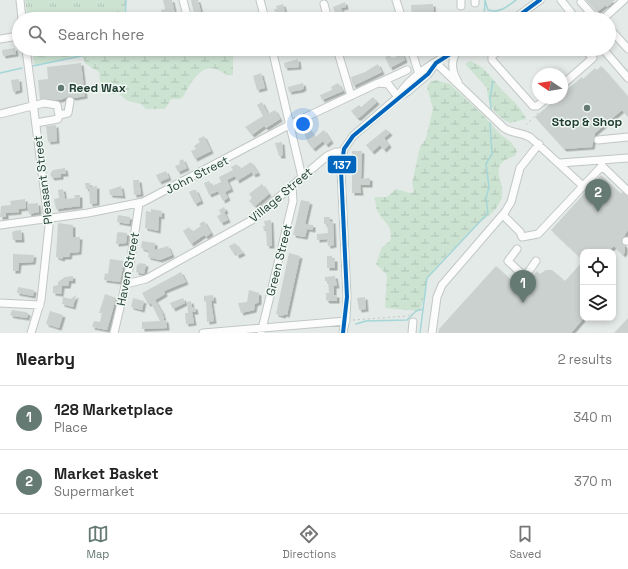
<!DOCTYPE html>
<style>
body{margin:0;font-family:"Space Grotesk",sans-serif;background:#f6f6f6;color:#222}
.controls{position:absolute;right:12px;bottom:12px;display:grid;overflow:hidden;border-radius:8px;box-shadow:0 2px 6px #0003}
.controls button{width:36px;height:36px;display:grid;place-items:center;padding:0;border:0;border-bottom:1px solid #e0e0e0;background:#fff;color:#222;font:20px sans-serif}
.compass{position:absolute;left:532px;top:68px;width:36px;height:36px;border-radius:50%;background:#fff;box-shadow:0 2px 6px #0003;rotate:282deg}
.you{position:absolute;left:303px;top:124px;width:14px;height:14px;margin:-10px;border:3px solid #fff;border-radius:50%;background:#1a73e8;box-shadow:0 0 0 6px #1a73e833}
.badge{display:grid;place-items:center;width:26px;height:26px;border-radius:50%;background:#657a72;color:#fff;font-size:13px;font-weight:700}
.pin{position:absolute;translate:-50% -33px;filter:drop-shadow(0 1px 2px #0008)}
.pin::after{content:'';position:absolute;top:21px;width:14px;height:12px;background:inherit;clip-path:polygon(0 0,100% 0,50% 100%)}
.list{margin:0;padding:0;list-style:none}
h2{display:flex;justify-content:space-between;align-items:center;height:52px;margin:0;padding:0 16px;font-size:17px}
h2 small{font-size:13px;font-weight:400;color:#767676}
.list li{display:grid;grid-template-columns:26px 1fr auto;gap:12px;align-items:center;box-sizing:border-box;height:64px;padding:0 16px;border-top:1px solid #e0e0e0}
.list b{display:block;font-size:15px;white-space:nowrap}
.list p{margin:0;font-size:13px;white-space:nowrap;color:#767676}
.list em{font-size:13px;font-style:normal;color:#767676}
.icon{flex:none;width:22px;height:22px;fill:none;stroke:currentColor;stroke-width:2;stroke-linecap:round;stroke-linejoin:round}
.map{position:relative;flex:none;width:628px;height:333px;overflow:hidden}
.search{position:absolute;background:#fff;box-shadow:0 2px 6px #0003;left:12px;right:12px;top:12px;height:44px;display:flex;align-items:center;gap:10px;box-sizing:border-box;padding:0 14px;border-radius:22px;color:#767676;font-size:15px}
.sheet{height:180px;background:#fff}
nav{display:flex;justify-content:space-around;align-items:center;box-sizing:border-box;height:56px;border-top:1px solid #e0e0e0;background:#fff;font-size:11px;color:#767676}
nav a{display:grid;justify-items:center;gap:2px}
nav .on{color:#657a72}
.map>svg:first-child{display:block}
</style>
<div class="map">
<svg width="628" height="333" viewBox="0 0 628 333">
<defs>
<pattern id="wetland-marsh" width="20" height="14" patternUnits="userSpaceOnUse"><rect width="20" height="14" fill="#cde3d2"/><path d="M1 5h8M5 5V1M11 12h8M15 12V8" fill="none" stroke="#b0c4b5"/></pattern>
<pattern id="park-tufts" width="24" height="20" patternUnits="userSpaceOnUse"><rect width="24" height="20" fill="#cde3d2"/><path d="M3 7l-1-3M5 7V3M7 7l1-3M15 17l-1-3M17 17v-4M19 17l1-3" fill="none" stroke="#b0c4b5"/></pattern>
<filter id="shadow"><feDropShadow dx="2.5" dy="2.5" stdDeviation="0" flood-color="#0004"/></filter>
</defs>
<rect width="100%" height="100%" fill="#e4eae7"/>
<!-- wetland -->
<path fill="url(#wetland-marsh)" d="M84,0H127L122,19H83Z
M45,49H122L129,51L139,49H233V75C225,76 222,71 215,69C200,64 189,86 183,97L180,99H171L165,109H146L141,104L128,101L119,94H112L101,86L99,72L86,64L82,56Z
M470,61C485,66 492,79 502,90C511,99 522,108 526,119L510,123C495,116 487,104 487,88L465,64Z
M436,80L450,84L484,116L501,135L511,142L517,151L515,156C484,165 508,182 501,200C496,213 484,218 475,227C462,240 439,262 429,276C424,284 426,301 419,311L385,308L387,275L376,264L382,247L390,241C394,225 384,224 378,212C375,208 377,203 374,199L375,197H387L396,189L410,193L414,192L412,183L420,147L426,138L433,109L427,87L430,82Z"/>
<!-- park -->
<path fill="url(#park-tufts)" d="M25,0H115L118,19H28Z
M32,49H122L34,65Z"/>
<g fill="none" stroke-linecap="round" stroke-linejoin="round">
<!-- stream -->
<path stroke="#a4d6d8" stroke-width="1.5" d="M485,0L488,10C499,14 508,6 516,0
M125,19L126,0
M484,19L485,1
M33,66L115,49
M0,73L22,68
M491,110L490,98L493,81
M356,324L366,321L407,320L416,311L423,309
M420,333L427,278L488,213L486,198L489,187L486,164L492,154L490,123"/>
</g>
<!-- building -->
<path fill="#cbd1ce" filter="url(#shadow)" d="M163,0H172L175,14L162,17L161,10L165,9Z
M191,0H198L201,12L194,14Z
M586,0H615L607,7L606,5L597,12Z
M345,2L346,7L341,8L345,19H337L333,7Z
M283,4L287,19H277L274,9H277L276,6Z
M433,4L434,17L412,18L411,5Z
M245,13V15L252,13L254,19H235L238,15Z
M15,48L16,54L3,56L2,50Z
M402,53L405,60L390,68L385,57L390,55L392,59Z
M298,59L299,67L285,68L284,63Z
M81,63L85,96L74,98L69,96L60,100L40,99L38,80L48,79L47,67Z
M378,64L382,72L353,86L351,77L365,72Z
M601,66L628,97V117L622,110L595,133L592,147L564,149L535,117L557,98H562V94L582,77L583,79L595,68L597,70Z
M261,73L265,88L257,90L253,76Z
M19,79L20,90L13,92L11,80Z
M303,83L304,88L301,90L289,92L288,87Z
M338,83L343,91L322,100L320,95L332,90L331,87Z
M373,97L377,102L359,118H357L351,111L359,105L361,107Z
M262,102L268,114L275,110L280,119L266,128L264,126L252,135L245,127L263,116L257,105Z
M56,125L57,141L48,142L46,126Z
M307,126L315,137L324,130L331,141L326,145L323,141L313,149L308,143L302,128Z
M386,129L390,133L384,138L389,145L384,150L380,145L372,152L366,145Z
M204,136L211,151L195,159L191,151L196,149L194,146L200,142L198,139Z
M282,142L283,156H279L275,143Z
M352,151H362L361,179L370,178V185H360L361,193H352Z
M183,159L187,168L178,172L175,166L180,164L179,161Z
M251,162L258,173L253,175L252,172L237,181L235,176L227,180L231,189L225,192L228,198L223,201L218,191L209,195L204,183L209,181L212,186L221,182L219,177L233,170L231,167L237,164L240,169Z
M65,168L66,174H61V177L52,178L50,174L53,170Z
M166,171L169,178L159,182L156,175Z
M601,175L621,194L622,192L628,196V230L621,241L625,246V252L623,255L614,246L608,252H583V260L551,230Z
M133,180H139L141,194L134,195Z
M85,183H90V187L97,186V203L90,204L89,189H86Z
M262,184L269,194L255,206L249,201L252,198L249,194Z
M121,186L123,196L110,195L109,190Z
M63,189L65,199L75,198L74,195H80V206L56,209L54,199L59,198L58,190Z
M193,190H196L201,201L195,204L189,192Z
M25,199L26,208L19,209V212L6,213V217H0L1,206L11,205L10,201Z
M301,200L310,202L305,224L313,225V230L307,229L305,237L293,235Z
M38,203L39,212L29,214L27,204Z
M224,207L226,211L224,212L228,220L221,223L217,216L221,214L219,210Z
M151,209L162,211V217L159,216L158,231L145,228L146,211L151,212Z
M118,215L130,217L129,224L117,222Z
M324,217H330V221H333L334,245L328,246L327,239L317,240V234L328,233L327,224H324Z
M271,220L272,246H267L266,231H264L263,226H265L264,221Z
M204,221L211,233L206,237L204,235L191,244L183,231L189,227L192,232L201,226L199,224Z
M58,223L73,225V237H80L79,252L70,253L69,257H63L62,259L56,257Z
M21,230L22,240H13L12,233L14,231Z
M119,232L127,233L126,243L116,244L117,233Z
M142,241L155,243V250L168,246L172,255L160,260L148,257L149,251L141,248Z
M235,243L243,253L237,256L235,252L233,253L229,246Z
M289,253L300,256L287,315L284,314L283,316L276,314Z
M13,254L34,255L33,262L19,263L18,271H13Z
M327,256H332V259H335V268H327Z
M110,259L124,261L120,282L104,280L105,273L108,274Z
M583,261V319L571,333H438L439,329L496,266L521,289L537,271L540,274L546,270H552L565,281Z
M139,263L146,264L144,274L136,272L137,264L139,265Z
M181,272L186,282L164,291L165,294L155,300L163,314L161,315H163L164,320H166L167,328L142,329V322L160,321L151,303L148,304L142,293Z
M73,276V281H69L68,286H62L61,294L53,293V286L58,285V282L65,277Z
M335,276L337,286H334V295H337V301H328L326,300V293H329L328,281H325V277Z
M18,287L34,290L33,296L17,293Z
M249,290L259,293V302L255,304L254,310L241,313L238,303L247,302Z
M105,294L116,298L107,330L92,327L94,321L100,322L102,313H99Z
M76,295L73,307L62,304L63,297L71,299Z
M213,295L214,301H211L214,321L207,322L206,301L204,302V296Z
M365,297L366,309L359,310L357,298Z
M133,298L144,301L142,310L131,307Z
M183,298L185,303L173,309L170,303Z
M191,301L192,307H195L196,312H192L194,323L186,324L185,313H188L187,302Z
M12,310L25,312L28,313L27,318L13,316L10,315Z
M50,311L63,315L59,328L46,324Z
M628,318V333H614Z"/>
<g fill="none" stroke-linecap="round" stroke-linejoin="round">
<!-- minor casing -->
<g stroke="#c1c7c4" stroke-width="9">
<path id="minor" d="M20,0L22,19
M183,0L188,19
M260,0L265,19
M396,0L402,19
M461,0V6
M475,0V3
M561,0L576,19
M581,2L596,19
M324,4L328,19
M514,19L540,0
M551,19L554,17L558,19
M603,19L624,0
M609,28L628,49
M0,39L19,36
M26,49L49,226L41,300L31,333
M272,49L302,177
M337,49L351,96
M411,49L419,74
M501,49L492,56V60L533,106H537L547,98
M603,49L628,78
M436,63L504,128C512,134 523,132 531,138L583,186
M381,82L407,70
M458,82C451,71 451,59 458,49
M562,85L593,58L584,49
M398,96C411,75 436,61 458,49
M0,114L44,103L57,105L59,115L58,119L36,123
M59,115L68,113L70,101
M598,140L628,137
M560,163L628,158
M602,166L628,191
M503,215L520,232L522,237L538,234L602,166L601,160
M0,225L88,213L143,202L289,125L378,83L388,84L398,97
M626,241H628
M517,249L508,261L523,275L527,274L536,261
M126,284L146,279L252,220L327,156L336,152H343
M0,303L40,305
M114,333L130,265L139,204
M203,333L346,321
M261,333L293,201L292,186
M343,333L346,318L347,297L341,170L344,149L353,136L398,97L407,92L428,74L436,63
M412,333L413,322
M432,333L437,297L442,285L505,212L511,202L520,168L539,144"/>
</g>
<!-- path -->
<path stroke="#c1cac5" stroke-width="1" stroke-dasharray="2 3" stroke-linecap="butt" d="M526,125L539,112
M353,320L408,316L411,313L414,316"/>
<!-- minor -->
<use href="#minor" stroke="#fbfcfb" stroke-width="7"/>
<!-- bus-1 casing -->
<g stroke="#f2f9f5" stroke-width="7">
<path id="bus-1" d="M514,19L540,0
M343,333L347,297L341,170L344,149L353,136L428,74L436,63L458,49"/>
</g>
<!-- bus-1 -->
<use href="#bus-1" stroke="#0065bd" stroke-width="4"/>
</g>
<!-- markers -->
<g fill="#657a72" stroke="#f2f9f5" stroke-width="1.5">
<circle cx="61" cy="88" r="4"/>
<circle cx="587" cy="108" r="4"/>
</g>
<g text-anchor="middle" stroke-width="3" stroke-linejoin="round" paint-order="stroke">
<!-- poi labels -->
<g font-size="12" font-weight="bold" fill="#213e33" stroke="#f2f9f5" text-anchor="start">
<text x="69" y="92">Reed Wax</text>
<text x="587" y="126" text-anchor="middle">Stop &amp; Shop</text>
</g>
<!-- street labels -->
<g font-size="12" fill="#213e33" stroke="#f2f9f5">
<text transform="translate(197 175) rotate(-27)" y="4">John Street</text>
<text transform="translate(43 180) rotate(-97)" y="4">Pleasant Street</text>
<text transform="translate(281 195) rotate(-40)" y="4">Village Street</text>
<text transform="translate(279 260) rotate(-76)" y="4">Green Street</text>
<text transform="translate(128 269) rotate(-79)" y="4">Haven Street</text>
</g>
</g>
<rect stroke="#f2f9f5" stroke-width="1.5" x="327" y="155" width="30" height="19" rx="4" fill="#0065bd"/>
<g font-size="11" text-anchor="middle" font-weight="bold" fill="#fff">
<text x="342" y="169">137</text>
</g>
</svg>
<div class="controls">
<button><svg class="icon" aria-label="locate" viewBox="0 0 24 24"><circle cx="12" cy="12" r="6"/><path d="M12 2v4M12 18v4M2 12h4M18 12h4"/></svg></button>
<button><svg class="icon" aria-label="layers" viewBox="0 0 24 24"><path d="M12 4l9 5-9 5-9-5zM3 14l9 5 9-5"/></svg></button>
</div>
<svg class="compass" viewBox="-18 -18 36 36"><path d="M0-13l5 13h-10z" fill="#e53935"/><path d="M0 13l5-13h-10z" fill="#767676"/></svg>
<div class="you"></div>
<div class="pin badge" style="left:523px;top:303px">1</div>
<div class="pin badge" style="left:598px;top:212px">2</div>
<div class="search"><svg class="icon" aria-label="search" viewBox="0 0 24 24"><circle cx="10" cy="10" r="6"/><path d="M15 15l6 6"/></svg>Search here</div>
</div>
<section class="sheet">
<h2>Nearby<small>2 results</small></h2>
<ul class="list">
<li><span class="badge">1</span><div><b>128 Marketplace</b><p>Place</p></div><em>340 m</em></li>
<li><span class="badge">2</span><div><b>Market Basket</b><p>Supermarket</p></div><em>370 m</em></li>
</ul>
</section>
<nav>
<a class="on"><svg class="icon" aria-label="map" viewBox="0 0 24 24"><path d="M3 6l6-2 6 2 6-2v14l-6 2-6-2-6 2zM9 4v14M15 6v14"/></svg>Map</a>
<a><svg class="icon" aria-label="directions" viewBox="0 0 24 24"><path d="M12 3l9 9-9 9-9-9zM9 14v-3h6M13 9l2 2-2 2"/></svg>Directions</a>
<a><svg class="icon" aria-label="saved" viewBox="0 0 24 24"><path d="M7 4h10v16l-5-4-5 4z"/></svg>Saved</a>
</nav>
